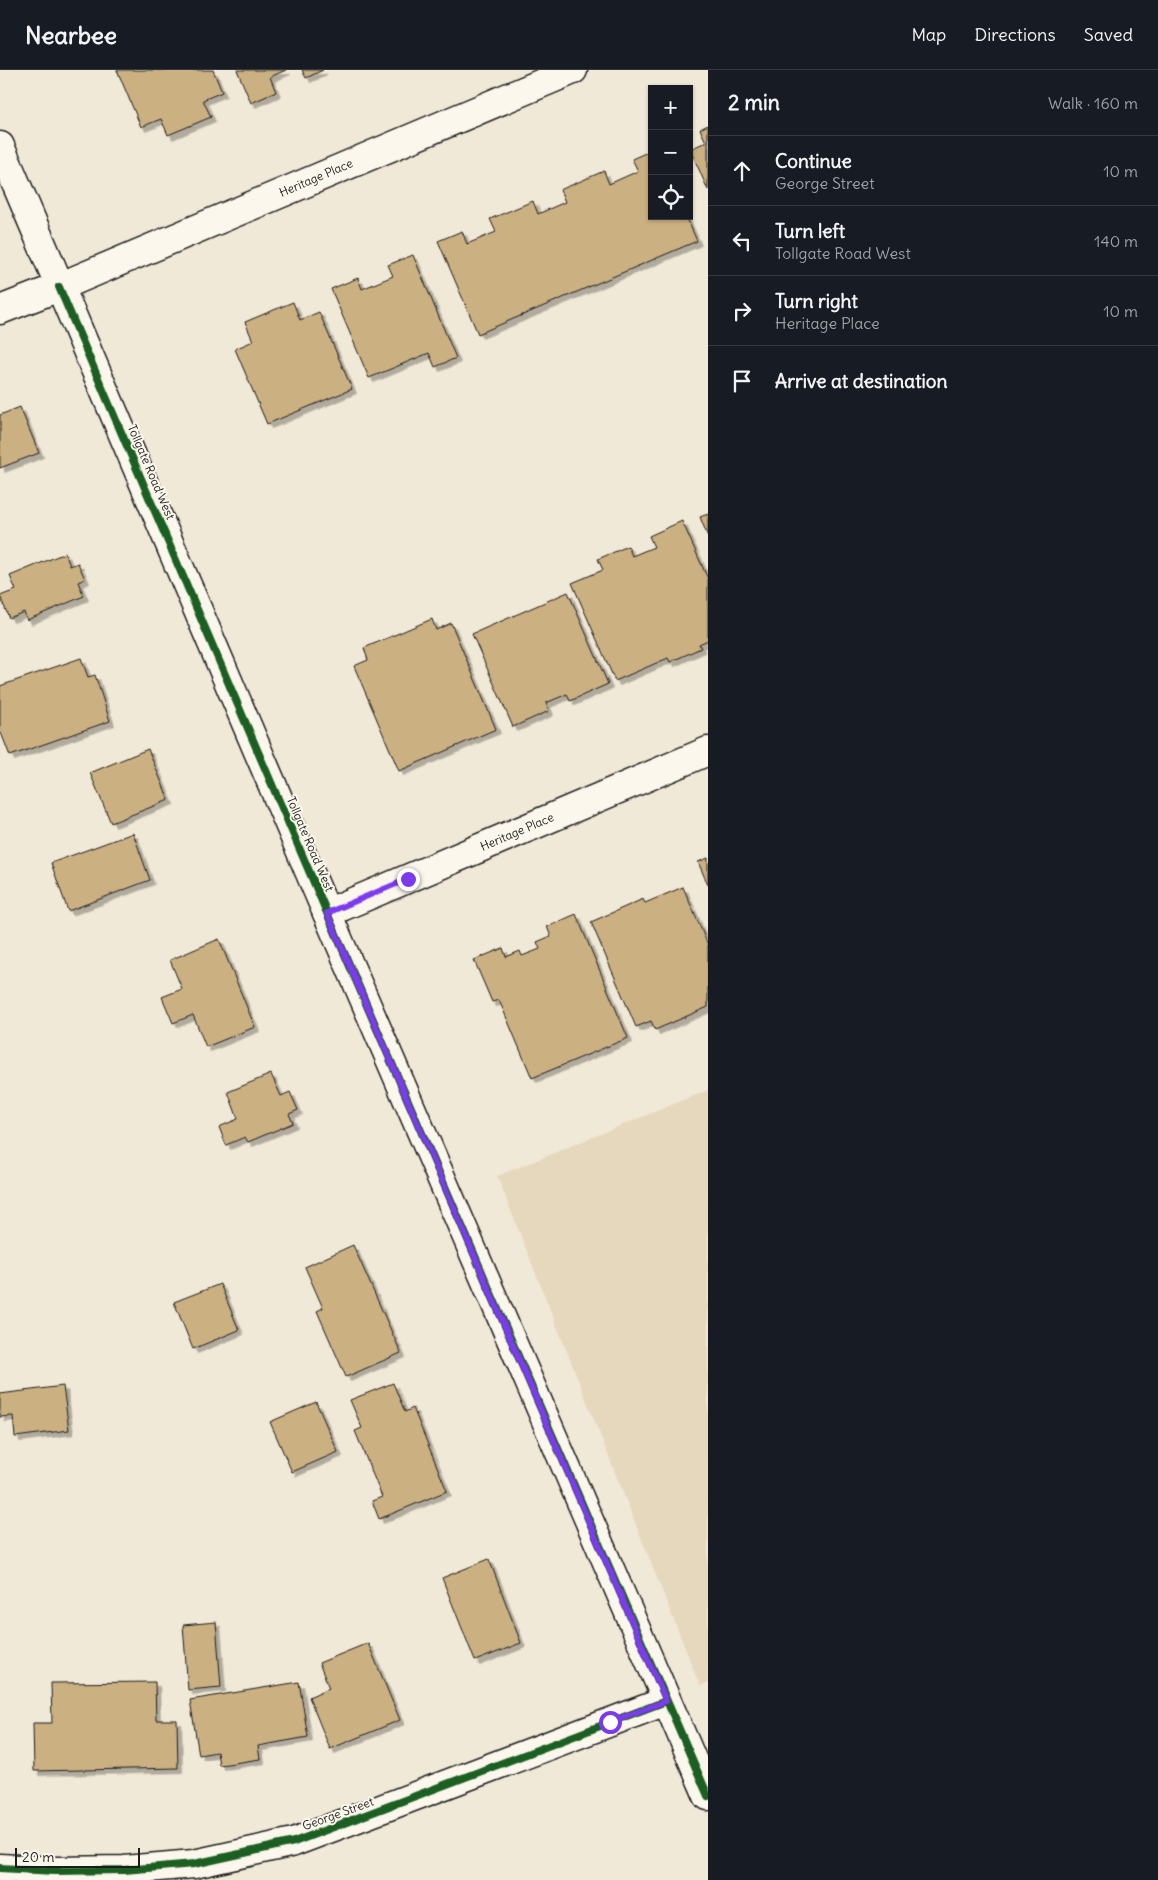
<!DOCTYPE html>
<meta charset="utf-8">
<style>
body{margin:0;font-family:Delius,sans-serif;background:#242831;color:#f1f3f6}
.controls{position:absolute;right:15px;top:15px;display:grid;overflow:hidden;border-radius:0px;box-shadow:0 1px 4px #0004}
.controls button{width:45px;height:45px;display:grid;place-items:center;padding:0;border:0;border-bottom:1px solid #363941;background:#171b24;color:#f1f3f6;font:25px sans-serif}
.scale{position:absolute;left:15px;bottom:12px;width:125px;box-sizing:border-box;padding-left:5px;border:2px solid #1c1c1c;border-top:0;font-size:14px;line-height:18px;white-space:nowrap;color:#1c1c1c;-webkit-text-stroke:4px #fbf7ec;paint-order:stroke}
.stop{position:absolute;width:15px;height:15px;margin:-11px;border:4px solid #7c3aed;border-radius:50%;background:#fff}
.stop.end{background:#7c3aed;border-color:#fff;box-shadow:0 1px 5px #0008}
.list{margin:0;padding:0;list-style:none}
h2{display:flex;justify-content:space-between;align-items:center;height:65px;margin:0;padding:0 20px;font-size:21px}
h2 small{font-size:16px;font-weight:400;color:#9ea1a6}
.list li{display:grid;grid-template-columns:32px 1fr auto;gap:15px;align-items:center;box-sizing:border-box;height:70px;padding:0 20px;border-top:1px solid #363941}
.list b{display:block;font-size:19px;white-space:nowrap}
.list p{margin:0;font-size:16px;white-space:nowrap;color:#9ea1a6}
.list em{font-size:16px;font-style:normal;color:#9ea1a6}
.icon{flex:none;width:28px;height:28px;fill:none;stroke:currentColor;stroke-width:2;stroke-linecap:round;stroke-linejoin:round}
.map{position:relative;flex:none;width:708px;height:1810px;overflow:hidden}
header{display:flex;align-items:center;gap:30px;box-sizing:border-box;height:70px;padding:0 25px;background:#171b24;border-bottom:1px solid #363941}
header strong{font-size:24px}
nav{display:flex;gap:28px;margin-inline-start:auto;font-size:18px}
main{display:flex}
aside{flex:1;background:#171b24}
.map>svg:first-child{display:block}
</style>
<header>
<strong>Nearbee</strong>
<nav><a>Map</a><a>Directions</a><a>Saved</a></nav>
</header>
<main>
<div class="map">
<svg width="708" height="1810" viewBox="0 0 708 1810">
<defs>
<filter id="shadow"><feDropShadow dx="4.5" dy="4.5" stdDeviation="0" flood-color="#0004"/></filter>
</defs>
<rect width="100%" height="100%" fill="#f1e9d7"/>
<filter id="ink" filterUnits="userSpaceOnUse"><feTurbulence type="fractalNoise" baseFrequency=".02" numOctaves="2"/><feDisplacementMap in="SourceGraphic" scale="10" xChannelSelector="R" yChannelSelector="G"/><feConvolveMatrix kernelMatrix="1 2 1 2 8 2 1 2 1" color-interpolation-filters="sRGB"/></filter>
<g filter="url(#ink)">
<!-- built -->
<path fill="#e6d8bd" d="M708,1020V1613L700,1616L497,1106Z"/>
<!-- building -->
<path fill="#cbb081" stroke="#1c1c1c" filter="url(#shadow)" d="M117,0H213L222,22L203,30L211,47L168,65L161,49L141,57Z
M237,0H286L270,7L276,22L251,33Z
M302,0H323L306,8Z
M708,55V120L690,79L706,72L700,59Z
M652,80V146H686L697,171L478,264L438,171L462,161L467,174L496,162L490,149L533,131L538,144L565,132L560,120L604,101L609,114L638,101L632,89Z
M413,185L456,288L435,297L429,283L369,308L331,219L358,208L362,219L393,206L388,195Z
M293,232L300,250L319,242L352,319L267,354L235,279L253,271L245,252Z
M20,337L39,383L0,398V345Z
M708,444V467L700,447Z
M682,451L708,509V570L699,574L701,578L670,592L668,588L615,611L572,513L603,500L598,489L628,476L632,486L654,477L649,466Z
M65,483L70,496L78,493L85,509L78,512L84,526L27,550L24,542L9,548L0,526L16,520L10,506Z
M568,522L608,614L570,631L567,624L546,633L549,641L513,657L472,564Z
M432,549L436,560L451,553L496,659L399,701L354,596L368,590L364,578Z
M81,588L88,607L95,605L110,651L10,686L0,660V616Z
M148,679L169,730L111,753L90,703Z
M133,763L150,810L68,841L51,793Z
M708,788V815L698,792Z
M683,817L708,875V937L655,960L651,951L636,957L591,852L643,829L645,833Z
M576,844L628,968L532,1008L499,930L492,932L474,890L503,878L506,887L520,881L522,886L540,879L537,872L551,866L547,857Z
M219,869L255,957L206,977L193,945L173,953L162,927L182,919L170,890Z
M271,1004L281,1026L290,1022L298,1040L289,1044L293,1053L248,1072L245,1067L226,1075L219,1057L238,1049L228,1022Z
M353,1175L401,1283L346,1307L317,1241L323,1238L305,1197Z
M220,1214L239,1260L193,1279L174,1232Z
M393,1313L405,1342L413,1338L447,1421L379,1449L372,1431L382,1427L355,1361L362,1358L350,1330Z
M63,1316L69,1360L15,1367L13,1346L0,1347V1324Z
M316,1332L338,1382L292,1402L270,1352Z
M489,1489L521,1573L475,1591L442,1508Z
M216,1552L221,1617L188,1620L183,1555Z
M368,1573L400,1650L330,1679L309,1627L329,1618L319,1593Z
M155,1612L156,1650H177L178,1698L34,1701L33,1653H52L51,1613Z
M299,1612L308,1667L258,1676L260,1689L228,1694L219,1695L217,1682L199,1685L190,1630Z"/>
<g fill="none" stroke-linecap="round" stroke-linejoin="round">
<!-- street casing -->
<g stroke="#1c1c1c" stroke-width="31">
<path id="street" d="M0,240L59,217L573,0
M327,843L708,681
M0,1798L55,1801L124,1800L194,1794L294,1772L666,1631"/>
</g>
<!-- secondary casing -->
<g stroke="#1c1c1c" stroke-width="31">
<path id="secondary" d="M0,76L327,843L708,1726"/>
</g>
<!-- street -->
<use href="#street" stroke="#fbf7ec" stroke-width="28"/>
<!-- secondary -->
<use href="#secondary" stroke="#fbf7ec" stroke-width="28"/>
<!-- cycleway casing -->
<g stroke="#fbf7ec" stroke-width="11">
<path id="cycleway" d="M59,217L327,843L708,1726
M0,1798L55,1801L124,1800L194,1794L294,1772L666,1631"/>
</g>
<!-- cycleway -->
<use href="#cycleway" stroke="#1b5e20" stroke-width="8"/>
</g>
</g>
<g fill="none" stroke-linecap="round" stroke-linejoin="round" filter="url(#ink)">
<!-- route -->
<path stroke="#7c3aed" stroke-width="6" d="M408,809L327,843L666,1631L610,1652"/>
</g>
<g text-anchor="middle" stroke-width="4" stroke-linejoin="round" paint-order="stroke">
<!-- street labels -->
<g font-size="12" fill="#1c1c1c" stroke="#fbf7ec">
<text transform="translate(316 108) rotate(-23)" y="4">Heritage Place</text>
<text transform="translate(151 402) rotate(67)" y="4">Tollgate Road West</text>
<text transform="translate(517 762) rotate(-23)" y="4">Heritage Place</text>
<text transform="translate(310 774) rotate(67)" y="4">Tollgate Road West</text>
<text transform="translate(338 1744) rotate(-20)" y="4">George Street</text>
</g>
</g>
</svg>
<div class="controls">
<button>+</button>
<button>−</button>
<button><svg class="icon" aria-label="locate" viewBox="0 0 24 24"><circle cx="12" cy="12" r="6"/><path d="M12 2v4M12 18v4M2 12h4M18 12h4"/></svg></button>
</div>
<div class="scale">20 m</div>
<div class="stop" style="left:610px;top:1652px"></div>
<div class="stop end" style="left:408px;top:809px"></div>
</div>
<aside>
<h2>2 min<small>Walk · 160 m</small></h2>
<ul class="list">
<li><svg class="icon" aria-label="ahead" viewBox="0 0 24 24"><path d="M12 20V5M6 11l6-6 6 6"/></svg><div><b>Continue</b><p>George Street</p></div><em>10 m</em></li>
<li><svg class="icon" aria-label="left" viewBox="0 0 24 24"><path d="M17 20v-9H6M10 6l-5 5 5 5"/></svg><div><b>Turn left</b><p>Tollgate Road West</p></div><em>140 m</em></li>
<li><svg class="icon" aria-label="right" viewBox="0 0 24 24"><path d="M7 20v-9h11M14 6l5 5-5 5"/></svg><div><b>Turn right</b><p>Heritage Place</p></div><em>10 m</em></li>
<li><svg class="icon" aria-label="arrive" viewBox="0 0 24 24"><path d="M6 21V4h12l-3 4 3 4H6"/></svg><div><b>Arrive at destination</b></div></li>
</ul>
</aside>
</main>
